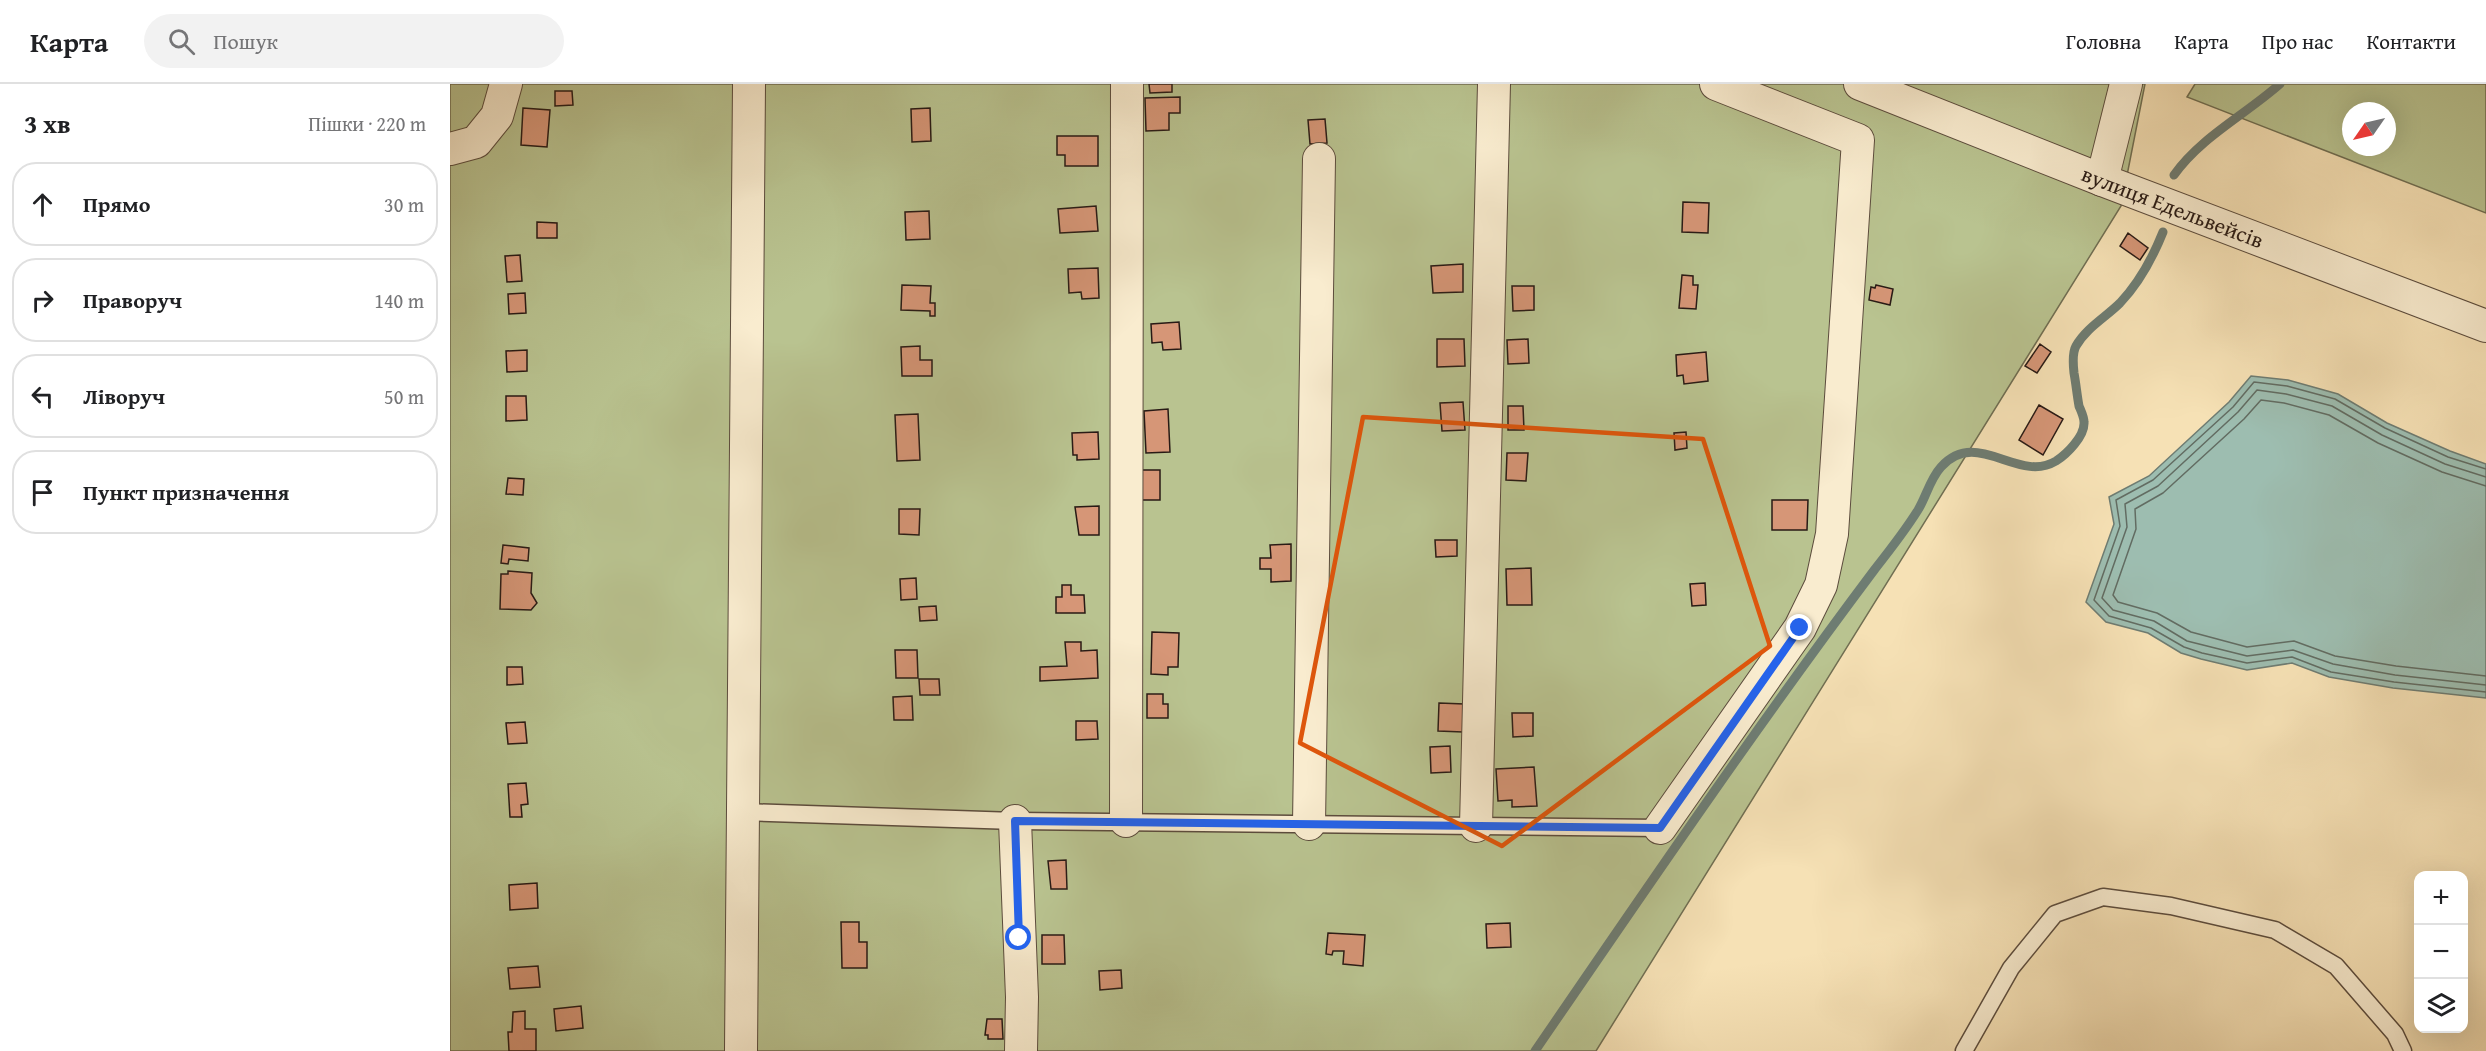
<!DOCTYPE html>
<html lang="uk">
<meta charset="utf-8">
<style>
body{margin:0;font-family:"Gentium Book Plus",serif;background:#f2f2f2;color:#202124}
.controls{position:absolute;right:18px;bottom:18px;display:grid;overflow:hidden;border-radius:12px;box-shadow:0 6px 24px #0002}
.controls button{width:54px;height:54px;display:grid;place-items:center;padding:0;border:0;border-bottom:2px solid #e0e0e0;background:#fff;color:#202124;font:30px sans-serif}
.compass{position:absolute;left:1892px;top:18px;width:54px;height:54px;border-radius:50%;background:#fff;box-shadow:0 6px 24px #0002;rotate:236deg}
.stop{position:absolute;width:18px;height:18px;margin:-14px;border:4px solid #2563eb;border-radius:50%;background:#fff}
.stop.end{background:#2563eb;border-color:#fff;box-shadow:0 2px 6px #0008}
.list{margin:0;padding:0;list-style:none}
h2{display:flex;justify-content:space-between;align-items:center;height:78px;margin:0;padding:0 24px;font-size:26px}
h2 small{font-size:20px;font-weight:400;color:#757577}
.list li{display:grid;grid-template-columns:39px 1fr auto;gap:18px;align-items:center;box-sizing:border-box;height:84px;margin:0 12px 12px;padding:0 12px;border:2px solid #e0e0e0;border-radius:24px}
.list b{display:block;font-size:22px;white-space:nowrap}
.list em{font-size:20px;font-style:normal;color:#757577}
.icon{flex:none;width:33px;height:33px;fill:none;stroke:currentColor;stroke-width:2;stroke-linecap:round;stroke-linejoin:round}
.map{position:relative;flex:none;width:2036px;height:967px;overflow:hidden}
header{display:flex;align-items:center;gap:36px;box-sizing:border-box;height:84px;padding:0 30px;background:#fff;border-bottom:2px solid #e0e0e0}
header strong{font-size:28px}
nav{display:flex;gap:33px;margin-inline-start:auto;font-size:21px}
.search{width:420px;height:54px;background:#f2f2f2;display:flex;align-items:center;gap:15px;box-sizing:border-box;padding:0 21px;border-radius:33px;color:#757577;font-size:22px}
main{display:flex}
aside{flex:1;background:#fff}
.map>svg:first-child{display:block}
</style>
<header>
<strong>Карта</strong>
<div class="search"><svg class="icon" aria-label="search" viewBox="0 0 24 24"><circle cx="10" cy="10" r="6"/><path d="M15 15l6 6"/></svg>Пошук</div>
<nav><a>Головна</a><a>Карта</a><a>Про нас</a><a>Контакти</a></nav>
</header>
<main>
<aside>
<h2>3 хв<small>Пішки · 220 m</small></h2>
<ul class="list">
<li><svg class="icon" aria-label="ahead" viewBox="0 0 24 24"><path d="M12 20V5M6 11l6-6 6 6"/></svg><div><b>Прямо</b></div><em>30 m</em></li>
<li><svg class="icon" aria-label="right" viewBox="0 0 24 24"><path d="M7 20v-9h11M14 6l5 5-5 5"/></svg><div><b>Праворуч</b></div><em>140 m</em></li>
<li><svg class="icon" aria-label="left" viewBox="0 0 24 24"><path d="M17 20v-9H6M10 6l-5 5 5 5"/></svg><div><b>Ліворуч</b></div><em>50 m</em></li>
<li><svg class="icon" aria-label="arrive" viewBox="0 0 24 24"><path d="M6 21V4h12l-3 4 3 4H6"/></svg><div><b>Пункт призначення</b></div></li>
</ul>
</aside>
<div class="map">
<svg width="2036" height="967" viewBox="0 0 2036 967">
<rect width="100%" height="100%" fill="#f6e1b5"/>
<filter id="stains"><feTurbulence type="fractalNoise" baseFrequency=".00333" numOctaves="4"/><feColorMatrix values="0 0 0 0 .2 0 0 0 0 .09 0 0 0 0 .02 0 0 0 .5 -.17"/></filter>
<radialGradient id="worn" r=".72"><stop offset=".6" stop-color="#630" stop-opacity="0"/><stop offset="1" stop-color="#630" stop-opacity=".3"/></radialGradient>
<!-- green -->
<path fill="#b9c390" stroke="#706e52" stroke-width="1.5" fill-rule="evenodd" d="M0,0H1695L1671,122L1146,967H0Z
M1745,0H2036V129L1737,13ZM1901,27H1937V63H1901Z"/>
<!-- water -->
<path fill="#9dbdb0" stroke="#6e7c72" stroke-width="1.5" d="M1801,292L1838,296L1888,310L1937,339L2000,367L2036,380V614L1943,604L1879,593L1842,579L1797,586L1751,575L1731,569L1698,549L1656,538L1636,518L1664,440L1659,413L1699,392L1779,318Z"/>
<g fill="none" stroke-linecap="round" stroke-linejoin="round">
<!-- shore -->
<path stroke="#626c62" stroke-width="1.5" d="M2036,385L1998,373L1935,344L1885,315L1837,302L1804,298L1783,323L1703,396L1666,416L1670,442L1644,516L1659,532L1701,544L1734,563L1752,569L1797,579L1842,573L1881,588L1944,598L2036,608
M2036,393L1995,380L1932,351L1882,322L1836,310L1807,306L1788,328L1708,402L1675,420L1677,443L1652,514L1663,526L1704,537L1737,557L1797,572L1843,566L1883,580L1945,591L2036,601
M2036,402L1992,388L1928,359L1879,331L1834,319L1811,316L1794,335L1713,409L1685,425L1686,445L1663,511L1668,518L1707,529L1741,548L1797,563L1844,557L1885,572L1946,582L2036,592"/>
<!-- stream -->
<path stroke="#6e7c72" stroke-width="9" d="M1724,91C1751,53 1795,31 1830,0
M1085,967C1196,805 1307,642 1425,485C1440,466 1455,447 1468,426C1476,413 1480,395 1491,383C1527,343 1568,400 1606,377C1617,370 1635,352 1634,338C1634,333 1631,327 1629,322C1627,311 1626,300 1624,289C1623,280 1622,269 1626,262C1636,244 1656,233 1670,219C1689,199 1703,173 1713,148"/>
</g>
<!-- building -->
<path fill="#d69677" stroke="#281a15" stroke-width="1.5" d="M699,0H722V8L700,9Z
M105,7H122L123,21L105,22Z
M730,13V29H719V46L696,47L695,14Z
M73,24L100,26L97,63L71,61Z
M480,24L481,57L462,58L461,25Z
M875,35L877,59L860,60L858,36Z
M607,52H648V82H615V71H607Z
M1233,118L1259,119L1258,149L1232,148Z
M646,122L648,147L610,149L608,125Z
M479,127L480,155L456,156L455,128Z
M87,138L107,139V154H87Z
M1678,149L1698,164L1690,176L1670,162Z
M70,171L72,197L57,198L55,172Z
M1013,180V208L983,209L981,182Z
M648,184L649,214L632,215L631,208L619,209L618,185Z
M1232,191L1243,192V201H1248L1246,225L1229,224Z
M452,201L481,202L480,219H485V232H480V227L451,226Z
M1426,201L1443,205L1440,221L1419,216L1421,203L1425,204Z
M1062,202H1084V226L1063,227Z
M75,209L76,229L59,230L58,210Z
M729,238L731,265L713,266L712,258L702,259L701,240Z
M987,255H1014L1015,282L987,283Z
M1078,255L1079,279L1058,280L1057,256Z
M1590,260L1601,268L1587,289L1575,282Z
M470,262V276H482V292H452L451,263Z
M77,266V287L57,288L56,267Z
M1256,268L1258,297L1234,300L1233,291L1227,292L1226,271Z
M56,312H76L77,336L56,337Z
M1013,318L1015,346L992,347L990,319Z
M1589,321L1613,335L1593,371L1569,356Z
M1058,322H1073L1074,346H1058Z
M718,325L720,368L696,369L694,327Z
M468,330L470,376L447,377L445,331Z
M648,348L649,375L627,376V371H623L622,349Z
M1236,348L1237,364L1225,366L1224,349Z
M1057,369H1078L1076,397L1056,396Z
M691,386H710V416H692Z
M58,394L74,395L73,411L56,410Z
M1322,416H1358L1357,446H1322Z
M649,422V451H629L625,423Z
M449,425H470L469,451L449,450Z
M985,456H1007V472L986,473Z
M841,460V497L821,498V485H810V474H821L820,461Z
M53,461L79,464L78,477L59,475L58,480L51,479Z
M1081,484L1082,521H1057L1056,485Z
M58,487L82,489L81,509L87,519L81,526L50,525L51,490H58Z
M466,494L467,515L451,516L450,495Z
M1255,499L1256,521L1242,522L1240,500Z
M612,501H621V511H634L635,529H606V513H612Z
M486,522L487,536L470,537L469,523Z
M702,548L729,549L728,583H718V591L701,590Z
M615,558H631V567L647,566L648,594L590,597V583L617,582Z
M445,566H467L468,594H446Z
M57,583H72L73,600L57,601Z
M469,595H489L490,611H470Z
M697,610H713V620H718V634H697Z
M462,612L463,636H444L443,613Z
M989,619L1014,620L1013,648L988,647Z
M1062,629H1083V652L1063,653Z
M626,637H647L648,655L626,656Z
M75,638L77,659L58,660L56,639Z
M1000,662L1001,688L981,689L980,663Z
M1084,683L1087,722L1062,723V716L1048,717L1046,685Z
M76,699L78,720L71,721L72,733H60L58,700Z
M616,776L617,805H601L598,777Z
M87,799L88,824L60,826L59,801Z
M391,838H409V858H417V884H392Z
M1060,839L1061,863L1037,864L1036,840Z
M878,849L915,851L913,882L893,880L894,867H883L882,871L876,870Z
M592,851H614L615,880H592Z
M88,882L90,903L60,905L58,884Z
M671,886L672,904L650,906L649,887Z
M131,922L133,944L106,947L104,925Z
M75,927V945H86V967H59L58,948H62L63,928Z
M537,935H552L553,955H538V951H535Z"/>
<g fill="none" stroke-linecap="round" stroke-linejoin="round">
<!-- service casing -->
<g stroke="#5c4c3d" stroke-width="19">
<path id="service" d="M293,728L565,737L1210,744
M1514,967L1561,884L1605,830L1653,813L1721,822L1825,846L1886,882L1945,950L1953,967"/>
</g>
<!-- minor casing -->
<g stroke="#5c4c3d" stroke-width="34">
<g id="minor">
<path id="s1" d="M1410,0L1652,96L2036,242"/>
<path d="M0,65L26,58L47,32L56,0"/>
<path d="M1652,96L1676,0"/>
<path d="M565,737L572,913L571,967"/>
<path d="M676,737L677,0"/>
<path d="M859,740L869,75"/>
<path d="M1026,742L1044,0"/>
<path d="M1210,744L1350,544L1371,501L1382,450L1408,56L1266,0"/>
<path d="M291,967L299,0"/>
</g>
</g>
<!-- service -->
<use href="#service" stroke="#f9eccf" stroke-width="16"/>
<!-- minor -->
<use href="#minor" stroke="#f9eccf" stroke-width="32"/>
</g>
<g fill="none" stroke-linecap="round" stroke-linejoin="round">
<!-- route -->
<path stroke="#2563eb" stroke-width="8" d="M569,854L565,737L1210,744L1350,544"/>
</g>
<!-- marked area -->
<path fill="none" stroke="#de560c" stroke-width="4.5" stroke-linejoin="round" d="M913,333L1253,355L1320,562L1052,762L850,659Z"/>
<g text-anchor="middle" stroke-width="4.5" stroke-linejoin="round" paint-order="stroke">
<!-- street labels -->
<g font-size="22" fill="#281a15" stroke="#f9eccf">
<text dy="8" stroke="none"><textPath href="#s1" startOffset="336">вулиця Едельвейсів</textPath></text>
</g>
</g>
<rect width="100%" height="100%" filter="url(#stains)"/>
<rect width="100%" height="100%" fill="url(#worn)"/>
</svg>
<div class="controls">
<button>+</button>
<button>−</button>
<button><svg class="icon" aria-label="layers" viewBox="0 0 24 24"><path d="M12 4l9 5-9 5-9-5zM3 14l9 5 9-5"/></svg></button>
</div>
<svg class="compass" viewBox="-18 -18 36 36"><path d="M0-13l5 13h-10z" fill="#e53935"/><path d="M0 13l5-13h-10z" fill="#757577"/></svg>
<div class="stop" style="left:569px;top:854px"></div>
<div class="stop end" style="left:1350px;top:544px"></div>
</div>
</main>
